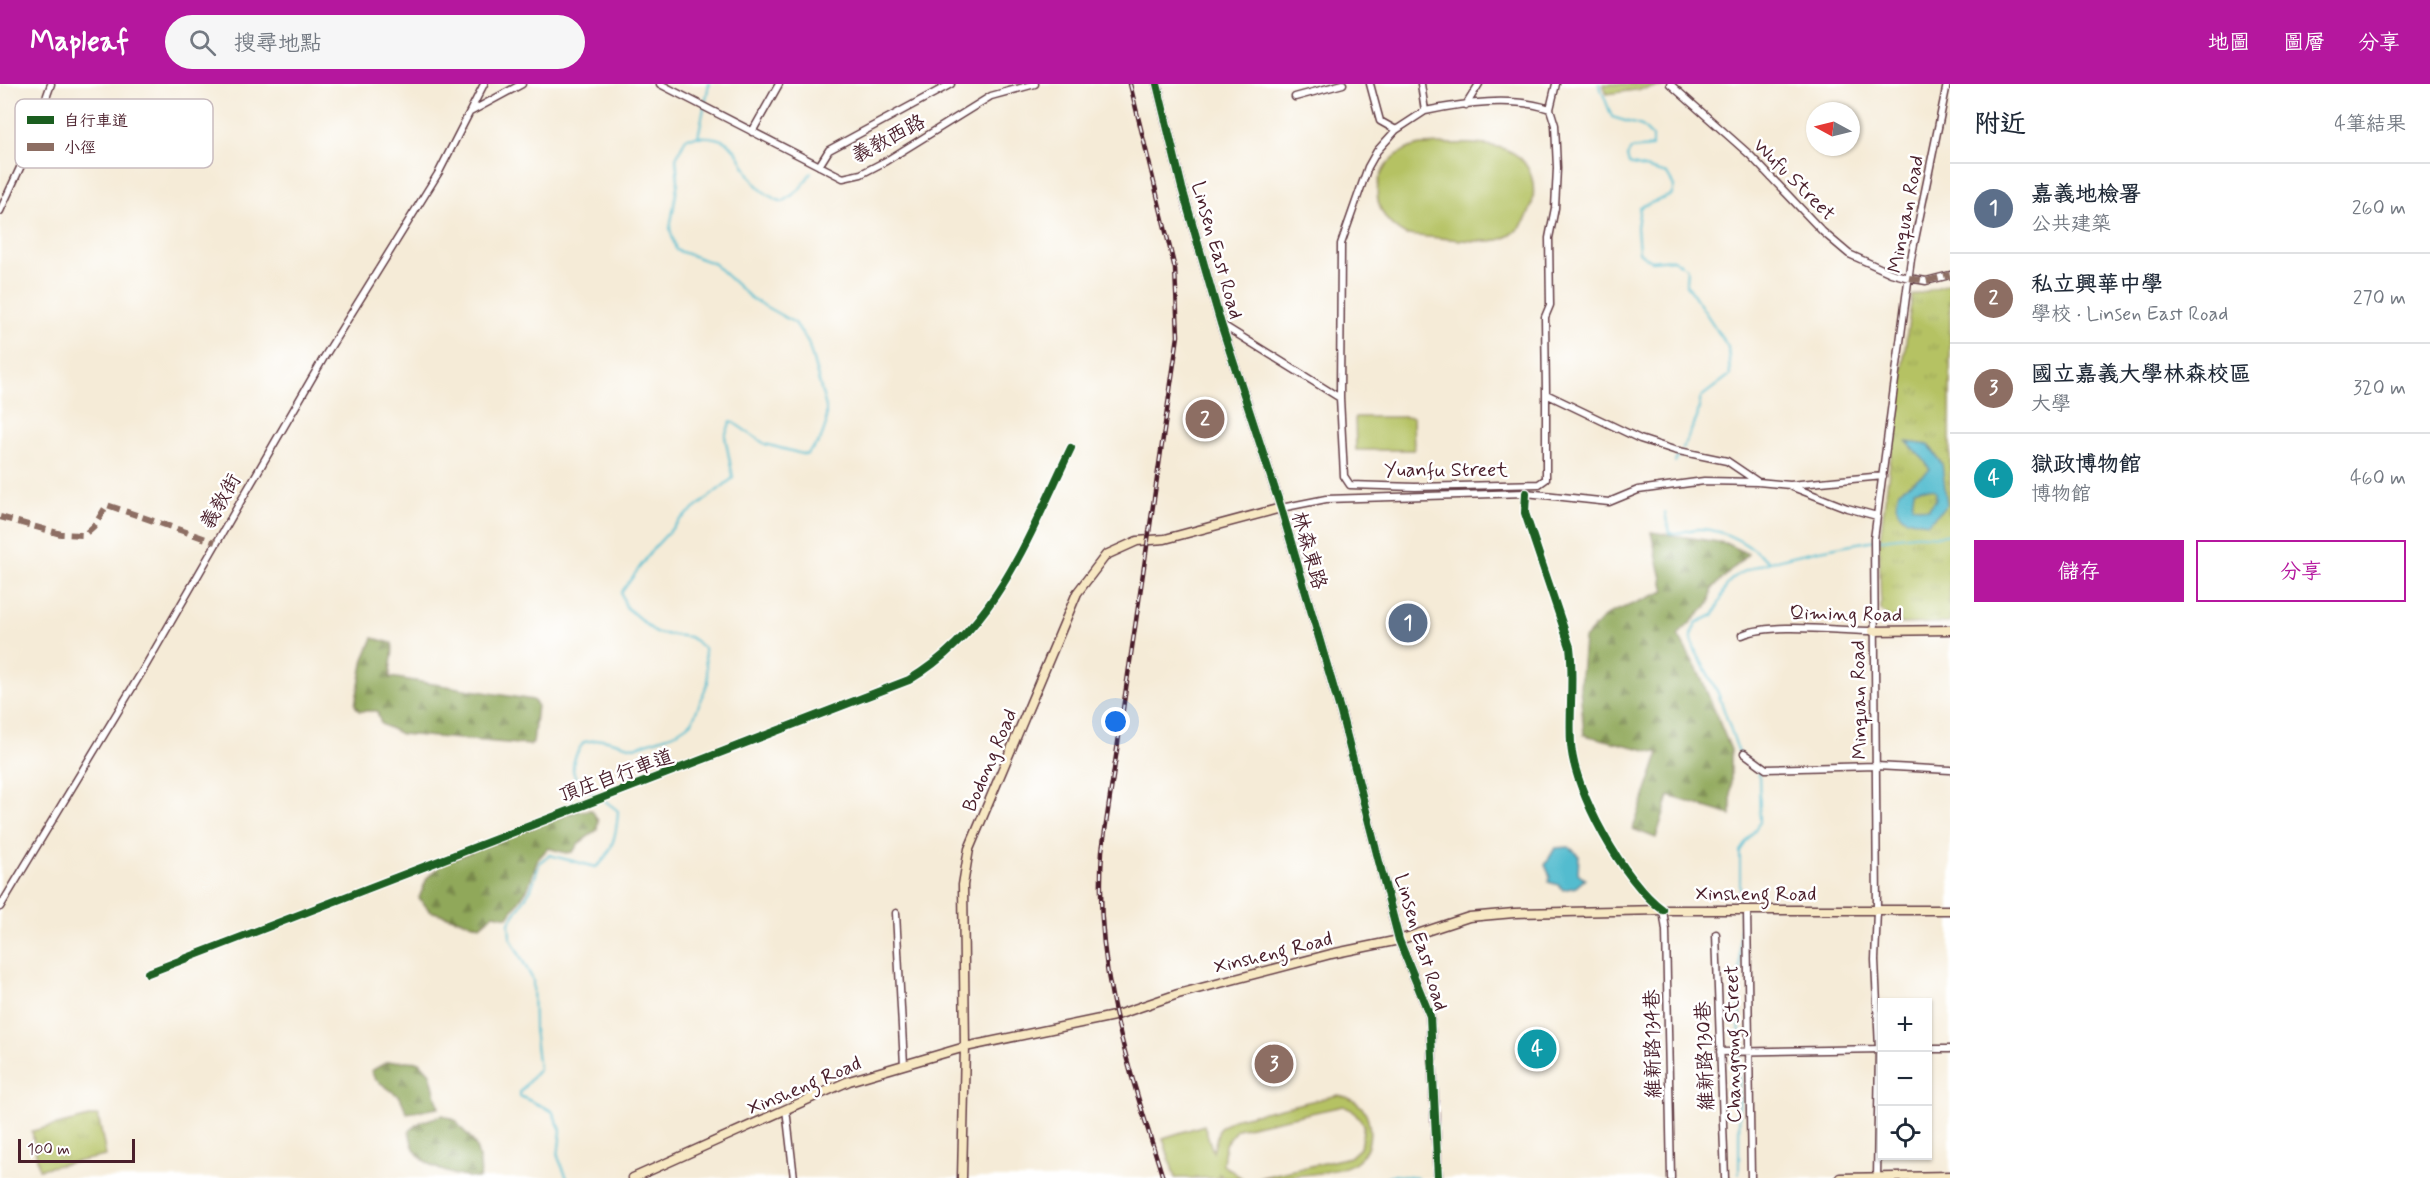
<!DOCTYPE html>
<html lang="zh-TW">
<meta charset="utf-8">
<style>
body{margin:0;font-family:Mynerve,"LXGW WenKai TC",sans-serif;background:#f6f6f7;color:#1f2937}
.controls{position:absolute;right:18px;bottom:18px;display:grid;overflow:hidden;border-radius:0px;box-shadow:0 2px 4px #0004}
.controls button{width:54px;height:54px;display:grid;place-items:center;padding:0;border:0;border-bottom:2px solid #e0e1e3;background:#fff;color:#1f2937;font:30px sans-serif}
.compass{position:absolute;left:1806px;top:18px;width:54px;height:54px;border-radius:50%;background:#fff;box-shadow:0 2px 4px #0004;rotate:277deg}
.scale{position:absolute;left:18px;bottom:15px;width:117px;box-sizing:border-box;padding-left:6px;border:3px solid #4a1f2b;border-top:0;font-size:16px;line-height:21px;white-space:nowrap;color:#4a1f2b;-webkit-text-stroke:4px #fff;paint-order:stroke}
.you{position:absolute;left:1116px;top:638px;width:21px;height:21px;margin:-15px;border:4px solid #fff;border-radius:50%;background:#1a73e8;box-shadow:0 0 0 9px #1a73e833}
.badge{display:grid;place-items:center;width:39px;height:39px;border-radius:50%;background:#b5179e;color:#fff;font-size:20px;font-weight:700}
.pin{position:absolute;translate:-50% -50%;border:3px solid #fff;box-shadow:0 2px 6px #0006}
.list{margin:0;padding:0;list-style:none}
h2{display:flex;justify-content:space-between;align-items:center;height:78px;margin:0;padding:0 24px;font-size:26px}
h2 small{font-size:20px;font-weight:400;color:#747a83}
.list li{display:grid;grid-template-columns:39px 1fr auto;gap:18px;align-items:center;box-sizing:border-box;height:90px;padding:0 24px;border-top:2px solid #e0e1e3}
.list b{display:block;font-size:22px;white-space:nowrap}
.list p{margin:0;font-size:20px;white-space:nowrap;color:#747a83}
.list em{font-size:20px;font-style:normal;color:#747a83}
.actions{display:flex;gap:12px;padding:18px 24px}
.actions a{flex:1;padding:14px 0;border:2px solid #b5179e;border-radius:0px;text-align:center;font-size:21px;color:#b5179e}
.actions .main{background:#b5179e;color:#fff}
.icon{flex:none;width:33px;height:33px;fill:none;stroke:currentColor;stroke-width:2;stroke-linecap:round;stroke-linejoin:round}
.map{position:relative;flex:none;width:1950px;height:1094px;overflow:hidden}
header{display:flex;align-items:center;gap:36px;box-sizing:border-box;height:84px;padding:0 30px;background:#b5179e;color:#fff}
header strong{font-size:28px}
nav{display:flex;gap:33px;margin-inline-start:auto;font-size:21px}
.search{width:420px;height:54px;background:#f6f6f7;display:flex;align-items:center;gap:15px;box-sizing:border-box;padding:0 21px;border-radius:33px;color:#747a83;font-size:22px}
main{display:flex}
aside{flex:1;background:#fff}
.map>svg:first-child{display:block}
</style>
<header>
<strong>Mapleaf</strong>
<div class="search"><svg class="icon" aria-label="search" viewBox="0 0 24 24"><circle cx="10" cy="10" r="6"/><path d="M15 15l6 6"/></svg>搜尋地點</div>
<nav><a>地圖</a><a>圖層</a><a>分享</a></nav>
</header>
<main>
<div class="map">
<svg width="1950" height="1094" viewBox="0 0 1950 1094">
<defs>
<pattern id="grass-tufts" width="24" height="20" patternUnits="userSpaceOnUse" patternTransform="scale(1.5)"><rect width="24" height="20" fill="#b5c264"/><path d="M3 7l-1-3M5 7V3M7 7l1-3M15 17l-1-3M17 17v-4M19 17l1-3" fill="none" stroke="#9da657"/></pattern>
<pattern id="forest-firs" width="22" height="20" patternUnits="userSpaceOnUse" patternTransform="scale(1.5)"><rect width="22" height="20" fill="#90a85a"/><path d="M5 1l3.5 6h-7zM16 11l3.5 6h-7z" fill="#78884b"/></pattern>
</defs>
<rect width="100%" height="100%" fill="#fff"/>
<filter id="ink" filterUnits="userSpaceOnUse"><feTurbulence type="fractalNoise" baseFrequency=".0167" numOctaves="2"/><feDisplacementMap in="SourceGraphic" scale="12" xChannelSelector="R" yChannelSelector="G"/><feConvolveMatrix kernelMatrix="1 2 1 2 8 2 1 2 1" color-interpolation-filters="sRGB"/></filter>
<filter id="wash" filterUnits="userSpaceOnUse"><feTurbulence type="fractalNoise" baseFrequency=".008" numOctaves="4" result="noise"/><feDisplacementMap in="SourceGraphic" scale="24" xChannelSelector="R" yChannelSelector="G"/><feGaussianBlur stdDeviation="1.35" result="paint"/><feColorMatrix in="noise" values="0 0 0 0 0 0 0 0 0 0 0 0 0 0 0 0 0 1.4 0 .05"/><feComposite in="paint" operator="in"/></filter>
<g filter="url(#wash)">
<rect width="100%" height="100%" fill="#f5ebd7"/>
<!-- grass -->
<path fill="url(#grass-tufts)" stroke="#807048" stroke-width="1.5" d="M1603,0H1670L1671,1L1607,10Z
M1950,199V539L1896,540L1881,527L1879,462L1912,212Z
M98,1031L106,1072L39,1085L32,1047Z"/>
<!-- forest -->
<path fill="url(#forest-firs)" stroke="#6d6442" stroke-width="1.5" d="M1651,448L1725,459L1748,470L1713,504L1709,520L1678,551L1698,587L1731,666V731L1669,712L1656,754L1633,745L1659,669L1584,651L1580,603L1584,555L1606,531L1665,507Z
M373,554L392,559C395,570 389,581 390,593L533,616L537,621L533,659L530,661L401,650L381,640L377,627H359L355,621L364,575Z
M592,726L598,737L597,746L578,760L573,768L566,769L548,764L538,775L528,804L508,833L494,830L480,842L430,827L419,814L427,794L443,779L576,727Z
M406,977L420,978L430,989L439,1024L407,1029L400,1013L375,995L371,987L387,978Z
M443,1031L457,1037C460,1046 467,1048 472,1056C478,1064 482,1084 480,1094C460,1094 426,1085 415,1066C411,1061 411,1053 409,1047L421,1038Z"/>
<!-- pitch -->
<path fill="#b5c264" stroke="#807048" stroke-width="1.5" d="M1420,61C1444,60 1485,57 1507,66C1546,81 1540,142 1502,155C1484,161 1428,152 1406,151C1362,129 1370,72 1420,61Z
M1355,333H1413L1414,366H1356Z
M1338,1011C1351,1013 1365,1022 1368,1035C1372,1051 1370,1066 1357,1077C1342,1090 1278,1094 1258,1094L1350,1073L1360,1064L1364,1041L1352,1026L1343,1022L1237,1045L1225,1060L1223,1081L1242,1094H1224L1219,1090L1220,1094H1175L1163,1054L1204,1041L1213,1068L1219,1045L1233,1035Z"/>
<!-- water -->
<path fill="#52bccf" stroke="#4e6e7d" stroke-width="1.5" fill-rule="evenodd" d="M1907,358L1929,361L1942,380L1947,421L1928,439C1904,436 1892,434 1899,407L1930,386L1924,376ZM1921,404L1932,405L1936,408V416L1928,425L1912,422L1914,406Z
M1569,763L1579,771L1578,789L1585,795L1576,803L1563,806L1559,801L1548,798L1550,792L1545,781L1555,764Z"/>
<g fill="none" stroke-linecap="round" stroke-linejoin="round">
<!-- stream -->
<path stroke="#52bccf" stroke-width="2" d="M1599,0L1612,33L1642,42L1652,52V63L1631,65L1627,72L1629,80L1667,90L1674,102L1672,111L1640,123L1637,143L1639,168L1651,177L1673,175L1687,184L1686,199L1728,263L1730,291L1701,313L1697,334L1682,365
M698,53L709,0
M1675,378L1679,370
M1665,428L1669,449C1680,451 1690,444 1701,445C1727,446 1749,461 1768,477
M1740,823V767L1760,738L1759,685L1739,669L1718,609L1694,564L1691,551L1696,539L1713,531C1722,519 1721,505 1732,495C1756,473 1878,455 1914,451C1925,450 1939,454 1950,450
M1739,1089L1740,828
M567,1094L558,1073L561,1046L552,1027L520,1012V1008L539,985L534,945L533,896L510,853L509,839L531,805L540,778L549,771L596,783C613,771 617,747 618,727C594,705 553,699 584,658L603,655L634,663L674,650L692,638L708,598L704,564L690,553L656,549L626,523L621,509L653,465L680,436L733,394L725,352L731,337L765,360L806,371L820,357L826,340V323L808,258L795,239L752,215L713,179L676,166L670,145L678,97L676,74L686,54C758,43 728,100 783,118L799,106L811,89
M1386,1094L1394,1091L1418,1094"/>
</g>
</g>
<g filter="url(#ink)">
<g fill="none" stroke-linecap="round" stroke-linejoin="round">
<!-- street casing -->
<g stroke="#643e45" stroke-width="9">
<path id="street" d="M660,0L843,94L861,90L886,77L991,12L1035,0
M1370,0L1380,37L1396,46
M1421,0L1425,27C1464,19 1512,12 1550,25L1555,41L1557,84L1555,124L1549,154L1550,221L1545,233L1546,310
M1670,0L1750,71L1823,148L1849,170L1891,189L1909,194L1926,197L1950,191
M1295,13L1343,0
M1466,21L1479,0
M1550,25L1556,0
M1425,27L1396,46L1377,67L1368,83L1341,160L1340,314L1344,392L1350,401L1415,403L1539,400L1546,395V310L1640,355L1674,366L1727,377L1758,398
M470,28L522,0
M752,48L779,0
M819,82L829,66L951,0
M0,127L25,73L51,0
M1221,240L1340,314
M1790,402L1847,424L1877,432
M1281,424L1326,415L1526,409L1609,418L1638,406L1704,397L1758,398L1790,401L1883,392
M1742,551C1772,538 1839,547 1873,547
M1744,669L1766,685L1876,682L1950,686
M0,823L146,581L323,275L439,88L484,0
M1663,826L1666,846L1671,1094
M1747,826L1751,1094
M896,829L904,981
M1716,850L1725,1094
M1928,965H1950
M1720,968L1882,965
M786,1025L794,1094
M1877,1094L1879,965L1875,876L1877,826L1874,455L1911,175L1947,0"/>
</g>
<!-- secondary casing -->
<g stroke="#643e45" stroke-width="11">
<path id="secondary" d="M1157,0L1182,104L1221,240L1281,424L1341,629L1399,856L1430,932L1438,1094
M1873,547L1950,546
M633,1094L849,997L965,963L1114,932L1178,910L1331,870L1399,856L1469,833L1514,829L1663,826H1950
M962,1094L965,963L963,801L969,765L1077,509L1106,471L1137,457L1165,455L1281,424
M1840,1094L1950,1092"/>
</g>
<!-- street -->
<use href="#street" stroke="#fff" stroke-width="6"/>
<!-- secondary -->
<use href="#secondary" stroke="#f7e8c3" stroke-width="8"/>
<!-- rail casing -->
<g stroke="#4a1f2b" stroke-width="4.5">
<path id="rail" d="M1130,0L1175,185L1178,252L1102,767C1094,889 1128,980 1163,1094"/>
</g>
<!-- rail -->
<use href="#rail" stroke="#fff" stroke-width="2" stroke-dasharray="7" stroke-linecap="butt"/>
<!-- quiet -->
<path stroke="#8d6e63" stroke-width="6" stroke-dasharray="12 6" stroke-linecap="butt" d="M1909,194L1926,197L1950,191
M0,433L61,450L84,451L94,442L107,421L215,458"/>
<!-- cycleway casing -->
<g stroke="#fff" stroke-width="11">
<path id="cycleway" d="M1157,0L1182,104L1221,240L1281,424L1341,629L1399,856L1430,932L1438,1094
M1526,409L1525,429L1570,563C1574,595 1569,627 1571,660C1574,708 1624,798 1663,826
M148,889L909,596C996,545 1029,451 1071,364"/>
</g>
<!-- cycleway -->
<use href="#cycleway" stroke="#1b5e20" stroke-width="8"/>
</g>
</g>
<g text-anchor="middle" stroke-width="5" stroke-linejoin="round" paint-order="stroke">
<!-- street labels -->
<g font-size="20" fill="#4a1f2b" stroke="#fff">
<text transform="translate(888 54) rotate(-28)" y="7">義教西路</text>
<text transform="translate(1795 95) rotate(45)" y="7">Wufu Street</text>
<text transform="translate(1905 130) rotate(-79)" y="7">Minquan Road</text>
<text transform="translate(1218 166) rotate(74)" y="7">Linsen East Road</text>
<text x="1446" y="392">Yuanfu Street</text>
<text transform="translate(220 417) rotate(-60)" y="7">義教街</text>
<text transform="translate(1310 466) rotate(74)" y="7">林森東路</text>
<text transform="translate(1846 529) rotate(1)" y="7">Qiming Road</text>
<text transform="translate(1858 616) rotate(-91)" y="7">Minquan Road</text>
<text transform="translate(989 676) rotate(-67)" y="7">Bodong Road</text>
<text transform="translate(616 691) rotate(-20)" y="7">頂庄自行車道</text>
<text x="1756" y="816">Xinsheng Road</text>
<text transform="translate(1422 858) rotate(73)" y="7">Linsen East Road</text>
<text transform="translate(1273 868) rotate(-14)" y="7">Xinsheng Road</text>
<text transform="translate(1652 960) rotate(-91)" y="7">維新路134巷</text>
<text transform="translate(1732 960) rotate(-91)" y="7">Changrong Street</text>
<text transform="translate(1704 972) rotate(-92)" y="7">維新路130巷</text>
<text transform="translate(804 1001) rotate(-23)" y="7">Xinsheng Road</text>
</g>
</g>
<!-- legend -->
<rect x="15" y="15" width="198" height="69" rx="9" fill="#fff" stroke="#c9bcbf" stroke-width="1.5"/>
<rect x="27" y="32" width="27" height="8" fill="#1b5e20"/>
<rect x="27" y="59" width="27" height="8" fill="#8d6e63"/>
<g font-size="16" fill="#4a1f2b">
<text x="64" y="42">自行車道</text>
<text x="64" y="69">小徑</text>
</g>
</svg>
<div class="controls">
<button>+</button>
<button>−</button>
<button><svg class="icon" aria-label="locate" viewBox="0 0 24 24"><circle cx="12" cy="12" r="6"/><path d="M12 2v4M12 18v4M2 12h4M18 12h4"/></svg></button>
</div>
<svg class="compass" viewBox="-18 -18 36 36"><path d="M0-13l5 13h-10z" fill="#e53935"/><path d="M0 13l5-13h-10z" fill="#747a83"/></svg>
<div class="scale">100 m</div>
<div class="you"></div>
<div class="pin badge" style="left:1408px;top:539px;background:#5c6f8a">1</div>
<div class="pin badge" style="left:1205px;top:335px;background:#8d6e63">2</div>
<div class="pin badge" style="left:1274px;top:980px;background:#8d6e63">3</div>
<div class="pin badge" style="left:1537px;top:965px;background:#0f9aa8">4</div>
</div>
<aside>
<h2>附近<small>4筆結果</small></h2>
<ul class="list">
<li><span class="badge" style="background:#5c6f8a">1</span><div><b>嘉義地檢署</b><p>公共建築</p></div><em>260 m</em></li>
<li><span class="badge" style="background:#8d6e63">2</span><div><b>私立興華中學</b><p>學校 · Linsen East Road</p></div><em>270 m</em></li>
<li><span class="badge" style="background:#8d6e63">3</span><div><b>國立嘉義大學林森校區</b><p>大學</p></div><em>320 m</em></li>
<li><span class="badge" style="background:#0f9aa8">4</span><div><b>獄政博物館</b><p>博物館</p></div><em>460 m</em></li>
</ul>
<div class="actions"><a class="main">儲存</a><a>分享</a></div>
</aside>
</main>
